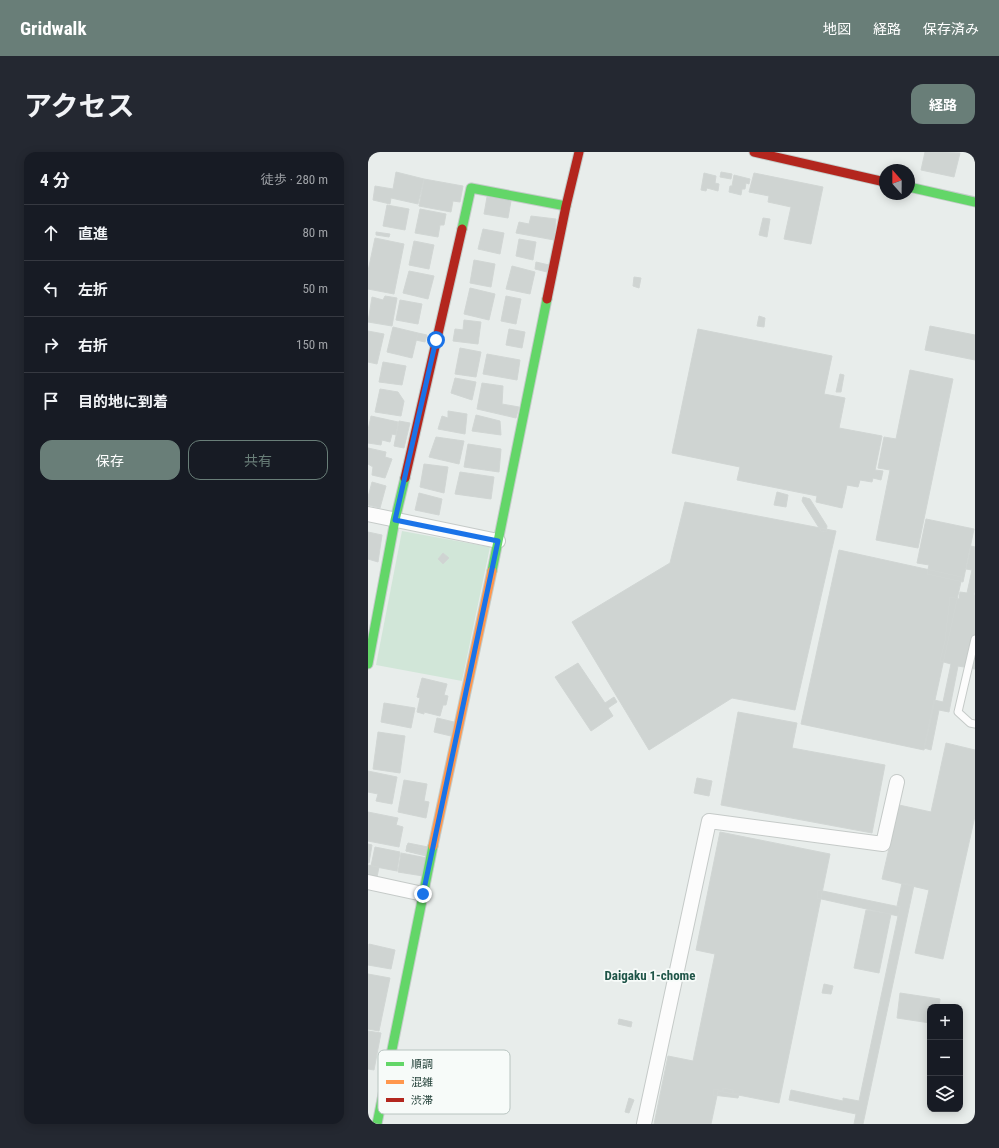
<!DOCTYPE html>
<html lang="ja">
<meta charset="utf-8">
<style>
body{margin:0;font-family:"Roboto Condensed","Noto Sans JP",sans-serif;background:#242831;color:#f1f3f6}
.controls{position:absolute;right:12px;bottom:12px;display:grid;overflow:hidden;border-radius:8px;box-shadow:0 2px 10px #0003}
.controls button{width:36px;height:36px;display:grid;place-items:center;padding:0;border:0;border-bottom:1px solid #363941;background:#171b24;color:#f1f3f6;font:20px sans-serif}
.compass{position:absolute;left:511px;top:12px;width:36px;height:36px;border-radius:50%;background:#171b24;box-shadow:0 2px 10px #0003;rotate:339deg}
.stop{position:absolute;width:12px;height:12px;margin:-9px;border:3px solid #1a73e8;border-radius:50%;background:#fff}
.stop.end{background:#1a73e8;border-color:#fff;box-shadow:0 1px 4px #0008}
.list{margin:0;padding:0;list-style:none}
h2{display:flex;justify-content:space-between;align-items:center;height:52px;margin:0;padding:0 16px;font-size:17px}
h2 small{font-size:13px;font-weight:400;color:#9ea1a6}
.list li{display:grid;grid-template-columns:26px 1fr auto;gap:12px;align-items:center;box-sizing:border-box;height:56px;padding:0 16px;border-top:1px solid #363941}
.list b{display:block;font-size:15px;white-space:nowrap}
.list em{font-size:13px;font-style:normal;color:#9ea1a6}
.actions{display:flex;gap:8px;padding:12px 16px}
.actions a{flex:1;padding:9px 0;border:1px solid #697e78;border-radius:12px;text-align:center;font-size:14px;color:#697e78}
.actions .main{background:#697e78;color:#fff}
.icon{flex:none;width:22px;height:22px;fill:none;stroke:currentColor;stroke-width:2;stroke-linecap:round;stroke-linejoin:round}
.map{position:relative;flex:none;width:607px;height:972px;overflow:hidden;border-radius:12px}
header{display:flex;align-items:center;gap:24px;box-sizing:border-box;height:56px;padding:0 20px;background:#697e78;color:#fff}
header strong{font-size:19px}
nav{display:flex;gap:22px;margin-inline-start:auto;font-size:14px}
.intro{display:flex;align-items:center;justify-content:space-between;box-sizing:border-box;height:96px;padding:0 24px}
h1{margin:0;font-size:28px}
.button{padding:10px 18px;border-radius:12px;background:#697e78;color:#fff;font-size:14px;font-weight:700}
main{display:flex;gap:24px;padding:0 24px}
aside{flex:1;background:#171b24;border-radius:12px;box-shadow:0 2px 10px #0003}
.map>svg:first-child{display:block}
</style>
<header>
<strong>Gridwalk</strong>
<nav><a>地図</a><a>経路</a><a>保存済み</a></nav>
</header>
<div class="intro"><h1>アクセス</h1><a class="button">経路</a></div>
<main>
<aside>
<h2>4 分<small>徒歩 · 280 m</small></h2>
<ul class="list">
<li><svg class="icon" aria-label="ahead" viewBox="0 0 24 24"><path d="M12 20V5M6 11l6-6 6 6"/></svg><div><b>直進</b></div><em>80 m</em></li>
<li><svg class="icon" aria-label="left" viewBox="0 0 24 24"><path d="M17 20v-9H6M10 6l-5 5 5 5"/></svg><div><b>左折</b></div><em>50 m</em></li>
<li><svg class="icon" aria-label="right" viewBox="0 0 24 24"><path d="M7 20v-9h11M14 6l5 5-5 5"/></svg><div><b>右折</b></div><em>150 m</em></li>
<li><svg class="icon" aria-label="arrive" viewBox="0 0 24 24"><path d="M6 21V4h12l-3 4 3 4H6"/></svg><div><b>目的地に到着</b></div></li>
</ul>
<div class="actions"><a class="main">保存</a><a>共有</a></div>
</aside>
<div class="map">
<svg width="607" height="972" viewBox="0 0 607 972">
<rect width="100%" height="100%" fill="#e8edeb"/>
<!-- green -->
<path fill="#d1e6d8" d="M34,379L122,395L94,529L8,513Z"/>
<!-- building -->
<path fill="#cfd4d2" stroke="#d1d6d4" d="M557,0L592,1L586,25L553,18Z
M28,20L56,27L50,52L23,46L22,52L5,48L7,34L25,37Z
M353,20L364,22L363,27L352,25Z
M336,21L348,24L347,31L351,32L350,39L339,36L338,39L333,38Z
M386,21L455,35L443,92L416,87L423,55L400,50L401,44L381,40Z
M366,23L382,27L381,32L378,31L377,37H374L373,43L361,40L362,34H364Z
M56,27L95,34L92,50L85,49L83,60L51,54Z
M119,45L143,49L140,66L116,62Z
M19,53L41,57L37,78L15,74Z
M52,57L78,62L76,73H72L70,85L47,81Z
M163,64L188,67L186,88L148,81L151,70L161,72Z
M395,66L402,67L399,85L391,83Z
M115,77L136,81L132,102L110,97Z
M8,80L22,82L21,85L8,83Z
M7,86L36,92L26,142L0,137V119Z
M151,87L168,90L165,108L148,104Z
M46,89L66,93L61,117L41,113Z
M106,108L127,112L123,135L102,131Z
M168,110L181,113L179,120L167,117Z
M144,114L167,120L162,142L138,137Z
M41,119L66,124L60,147L35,141Z
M266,125L273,126L271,136L265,134Z
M102,136L127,142L121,168L96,162Z
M17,144L29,146L24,174L0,170L4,145L15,148Z
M138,144L153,147L148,172L133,169Z
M32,148L54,152L50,172L28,168Z
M391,164L397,166L396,175L389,174Z
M96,168L113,170L110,192L85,189L87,177L95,178Z
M562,174L607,183V208L557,198Z
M25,175L50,181L44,206L19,200Z
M141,177L157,180L154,196L138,193Z
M330,177L464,204L456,242L477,246L471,276L514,284L507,318L515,319L513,328L505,326L504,330L492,328L490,335L479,333L474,356L448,350L449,344L369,328L372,315L304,301Z
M0,179L16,182L9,212L0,210Z
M50,181L59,183L57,190L48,188Z
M92,196L113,200L108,225L87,222Z
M119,202L152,208L149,228L115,222Z
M15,210L38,214L34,233L11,230Z
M542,218L585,227L550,396L508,388L522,318L510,316L516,285L528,287Z
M472,222L476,223L473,240H468Z
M87,226L108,230L104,248L83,241Z
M114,231L135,234L134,252L151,255L148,266L109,257Z
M12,237L30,240L36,249L33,264L7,260Z
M80,259L99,262L97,282L70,277L74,264L80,266Z
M108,263L132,269L133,283L104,279Z
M3,264L30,270L28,283L24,282L22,290L14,288L13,293L0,291V278Z
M31,269L42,271L36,296L26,294Z
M68,285L96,289L91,312L61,305Z
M100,292L133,297L131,320L96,315Z
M0,296L18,300L17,305L24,307L17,326L4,323L5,315L0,312Z
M56,312L80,315L76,341L52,335Z
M92,320L126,325L123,347L87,342Z
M4,330L18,334L12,356L0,353V345Z
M409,340L420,343L418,355L406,353Z
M51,341L74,347L71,363L47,358Z
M435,345L442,347L459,374L458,380L453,379L434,349Z
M317,350L468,379L427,558L364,546L281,598L204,470L302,411Z
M558,367L606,377L595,430L559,422L561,413L549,411Z
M0,380L14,383L10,410L0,407Z
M603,394L607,395V436L606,443H607V517L590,514L581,560L571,558L563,598L556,596L566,548L575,550L583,512L572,509L577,489L582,445L591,447L592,440L599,441L604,418L598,417Z
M471,398L594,425L556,598L433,572Z
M75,401L81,406L75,412L70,407Z
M210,511L237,551L246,545L249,550L240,556L245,564L223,579L187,525Z
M54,526L79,532L76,543L80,544L78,553H75L72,564L56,560V562L49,560L52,546L49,545Z
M16,551L47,556L43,576L13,570Z
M370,560L429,571L424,596L517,613L504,681L353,653Z
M69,566L86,570L83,584L66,580Z
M10,580L37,584L32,621L5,617Z
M578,591L607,598V664L575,807L547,801L561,738L514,727L531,653L563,660Z
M0,619L29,625L24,652L8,649L10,642L0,640Z
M329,626L344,629L341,644L326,641Z
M36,628L59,632L56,649L61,650L58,666L30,660Z
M0,660L30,666L28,673L35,675L31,695L0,689Z
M352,680L462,702L411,951L350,939L343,972H286L300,904L325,909L347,802L328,798Z
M40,691L60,695L58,703L38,699Z
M0,692L4,693L1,711H0Z
M39,693L60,697L58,704L38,699Z
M7,695L32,700L29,719L3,714Z
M33,701L59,706L55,724L30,720Z
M0,713L11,715L9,725L0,723Z
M534,731L546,733L495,972H486L488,962L421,948L423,938L475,949V946L491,949L530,764L532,755L529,754Z
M450,738L532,755L530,764L449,746Z
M498,758L523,762L511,821L486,816Z
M1,792L27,798L23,817L0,813Z
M0,822L22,826L11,879L0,877Z
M456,832L465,834L463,842L454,841Z
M532,841L572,847L571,855H562V871L529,866Z
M251,867L264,870L263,875L250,872Z
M0,879L13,881L6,918L0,917Z
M355,936L365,938V941L371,942L370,946L345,943L346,937L355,939Z
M261,946L266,948L261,961L257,960Z"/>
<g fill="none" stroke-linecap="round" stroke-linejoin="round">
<!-- lane casing -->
<g stroke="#c5cac8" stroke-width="9">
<path id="lane" d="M607,487L590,560L602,571L607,572"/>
</g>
<!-- street casing -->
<g stroke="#c5cac8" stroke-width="16">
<path id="street" d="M0,362L130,389
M0,730L55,742
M276,972L341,669L515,692L529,630"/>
</g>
<!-- fast casing -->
<g stroke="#c3cbc8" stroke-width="11">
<path id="fast" d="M541,35L607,50
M94,77L103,36L198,54
M124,419L179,147
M0,512L27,368L37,326
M9,972L65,694"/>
</g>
<!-- slow casing -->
<g stroke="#c3cbc8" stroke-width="11">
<path id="slow" d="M65,694L124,419"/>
</g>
<!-- jam casing -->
<g stroke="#c3cbc8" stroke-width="11">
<path id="jam" d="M386,0L517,30
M179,147L198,54L211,0
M37,326L94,77"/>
</g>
<!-- lane -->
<use href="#lane" stroke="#fcfcfc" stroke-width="7"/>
<!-- street -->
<use href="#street" stroke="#fcfcfc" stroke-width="14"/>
<!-- fast -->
<use href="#fast" stroke="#63d668" stroke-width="9"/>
<!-- slow -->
<use href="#slow" stroke="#ff974d" stroke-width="9"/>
<!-- jam -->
<use href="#jam" stroke="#b3261e" stroke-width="9"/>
</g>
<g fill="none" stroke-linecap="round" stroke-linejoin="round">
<!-- route -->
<path stroke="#1a73e8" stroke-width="5" d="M55,742L130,389L27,368L68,188"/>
</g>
<g text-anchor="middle" stroke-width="3.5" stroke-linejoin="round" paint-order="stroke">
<!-- neighbourhood labels -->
<g font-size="13" font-weight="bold" fill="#1f5548" stroke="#f7fbf9">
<text x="282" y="828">Daigaku 1-chome</text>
</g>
</g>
<!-- legend -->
<rect x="10" y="898" width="132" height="64" rx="6" fill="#f7fbf9" stroke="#b8c4c0" stroke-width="1"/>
<rect x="18" y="910" width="18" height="4" fill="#63d668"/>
<rect x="18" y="928" width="18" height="4" fill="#ff974d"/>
<rect x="18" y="946" width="18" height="4" fill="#b3261e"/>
<g font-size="11" fill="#24423a">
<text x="43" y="916">順調</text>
<text x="43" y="934">混雑</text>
<text x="43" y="952">渋滞</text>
</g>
</svg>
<div class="controls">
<button>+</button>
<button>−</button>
<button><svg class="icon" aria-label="layers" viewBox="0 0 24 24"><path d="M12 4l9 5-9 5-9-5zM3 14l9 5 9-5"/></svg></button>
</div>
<svg class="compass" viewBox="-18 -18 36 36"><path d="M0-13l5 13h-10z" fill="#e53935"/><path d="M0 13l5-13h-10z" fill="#9ea1a6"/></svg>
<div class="stop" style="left:68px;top:188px"></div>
<div class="stop end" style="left:55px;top:742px"></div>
</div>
</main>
